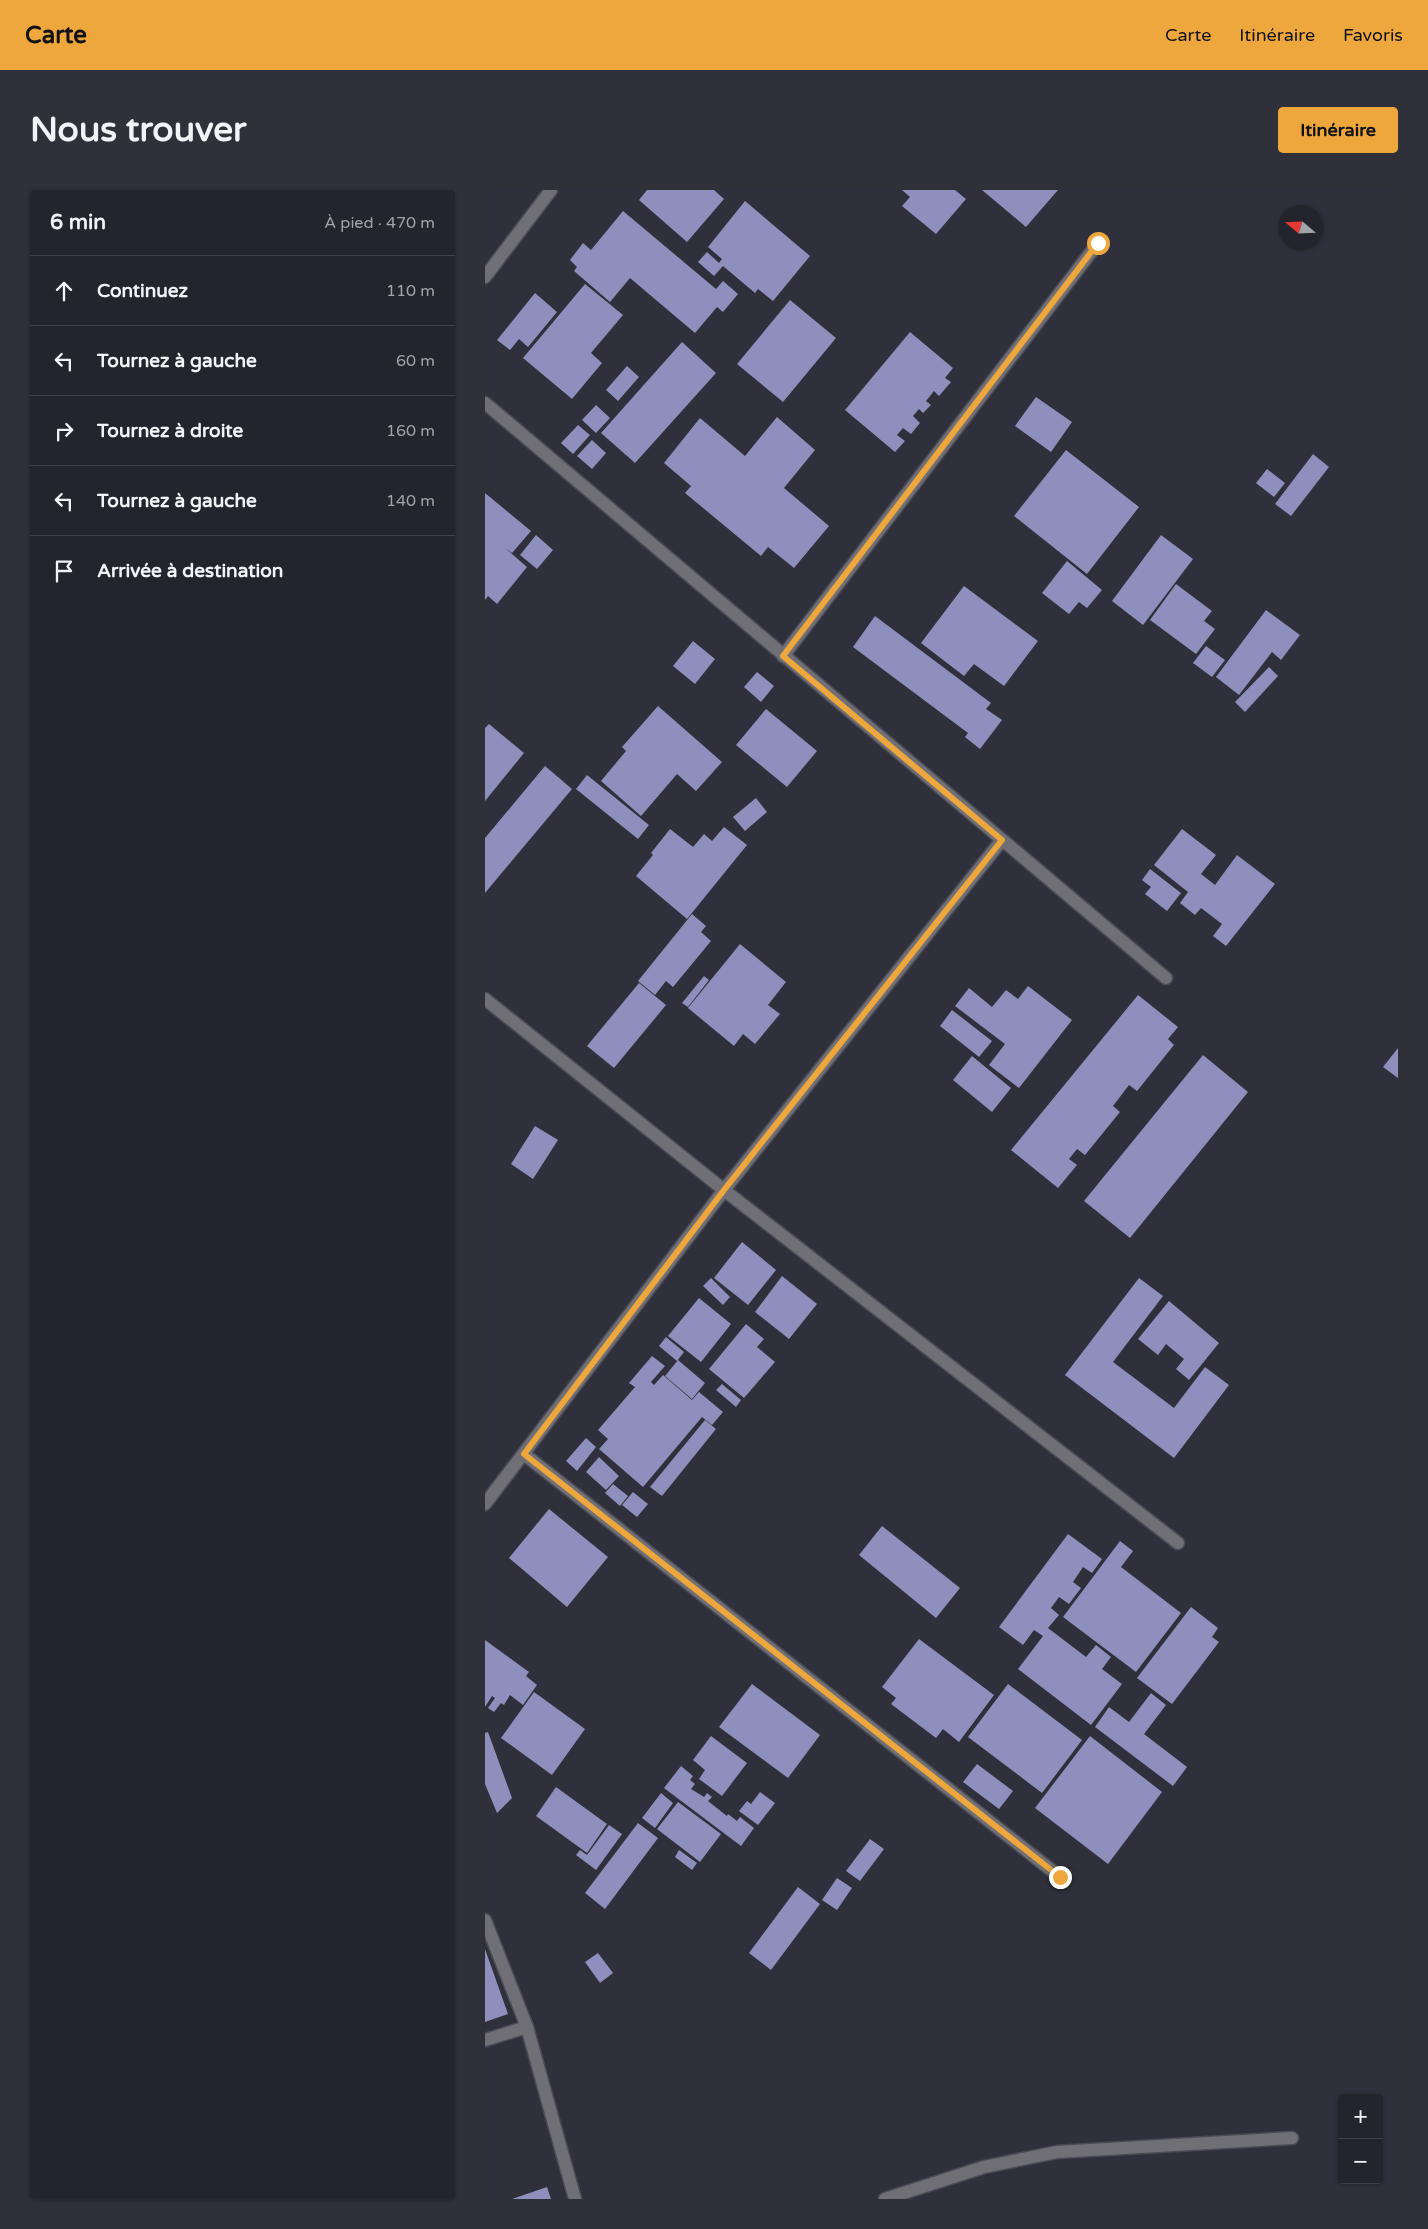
<!DOCTYPE html>
<html lang="fr">
<meta charset="utf-8">
<style>
body{margin:0;font-family:"Varela Round",sans-serif;background:#2f3038;color:#f1f3f6}
.controls{position:absolute;right:15px;bottom:15px;display:grid;overflow:hidden;border-radius:5px;box-shadow:0 1px 4px #0004}
.controls button{width:45px;height:45px;display:grid;place-items:center;padding:0;border:0;border-bottom:1px solid #404148;background:#23242c;color:#f1f3f6;font:25px sans-serif}
.compass{position:absolute;left:793px;top:15px;width:45px;height:45px;border-radius:50%;background:#23242c;box-shadow:0 1px 4px #0004;rotate:289deg}
.stop{position:absolute;width:15px;height:15px;margin:-11px;border:4px solid #eea73d;border-radius:50%;background:#fff}
.stop.end{background:#eea73d;border-color:#fff;box-shadow:0 1px 5px #0008}
.list{margin:0;padding:0;list-style:none}
h2{display:flex;justify-content:space-between;align-items:center;height:65px;margin:0;padding:0 20px;font-size:21px}
h2 small{font-size:16px;font-weight:400;color:#a3a4a9}
.list li{display:grid;grid-template-columns:32px 1fr auto;gap:15px;align-items:center;box-sizing:border-box;height:70px;padding:0 20px;border-top:1px solid #404148}
.list b{display:block;font-size:19px;white-space:nowrap}
.list em{font-size:16px;font-style:normal;color:#a3a4a9}
.icon{flex:none;width:28px;height:28px;fill:none;stroke:currentColor;stroke-width:2;stroke-linecap:round;stroke-linejoin:round}
.map{position:relative;flex:none;width:913px;height:2009px;overflow:hidden;border-radius:5px}
header{display:flex;align-items:center;gap:30px;box-sizing:border-box;height:70px;padding:0 25px;background:#eea73d;color:#111}
header strong{font-size:24px}
nav{display:flex;gap:28px;margin-inline-start:auto;font-size:18px}
.intro{display:flex;align-items:center;justify-content:space-between;box-sizing:border-box;height:120px;padding:0 30px}
h1{margin:0;font-size:35px}
.button{padding:12px 22px;border-radius:5px;background:#eea73d;color:#111;font-size:18px;font-weight:700}
main{display:flex;gap:30px;padding:0 30px}
aside{flex:1;background:#23242c;border-radius:5px;box-shadow:0 1px 4px #0004}
.map>svg:first-child{display:block}
</style>
<header>
<strong>Carte</strong>
<nav><a>Carte</a><a>Itinéraire</a><a>Favoris</a></nav>
</header>
<div class="intro"><h1>Nous trouver</h1><a class="button">Itinéraire</a></div>
<main>
<aside>
<h2>6 min<small>À pied · 470 m</small></h2>
<ul class="list">
<li><svg class="icon" aria-label="ahead" viewBox="0 0 24 24"><path d="M12 20V5M6 11l6-6 6 6"/></svg><div><b>Continuez</b></div><em>110 m</em></li>
<li><svg class="icon" aria-label="left" viewBox="0 0 24 24"><path d="M17 20v-9H6M10 6l-5 5 5 5"/></svg><div><b>Tournez à gauche</b></div><em>60 m</em></li>
<li><svg class="icon" aria-label="right" viewBox="0 0 24 24"><path d="M7 20v-9h11M14 6l5 5-5 5"/></svg><div><b>Tournez à droite</b></div><em>160 m</em></li>
<li><svg class="icon" aria-label="left" viewBox="0 0 24 24"><path d="M17 20v-9H6M10 6l-5 5 5 5"/></svg><div><b>Tournez à gauche</b></div><em>140 m</em></li>
<li><svg class="icon" aria-label="arrive" viewBox="0 0 24 24"><path d="M6 21V4h12l-3 4 3 4H6"/></svg><div><b>Arrivée à destination</b></div></li>
</ul>
</aside>
<div class="map">
<svg width="913" height="2009" viewBox="0 0 913 2009">
<rect width="100%" height="100%" fill="#2f303b"/>
<!-- building -->
<path fill="#8e8fbc" d="M162,0H229L239,9L202,52L154,10Z
M417,0H470L481,9L451,44L417,16L425,7Z
M497,0H573L541,37Z
M260,11L325,66L288,111L273,99L270,103L238,76L229,86L213,72L222,62L234,73L237,69L223,57Z
M138,21L231,99L238,91L253,104L238,122L232,117L210,143L145,88L125,112L89,81L92,77L85,70L98,53L106,60Z
M100,94L138,125L106,163L117,173L87,209L38,168Z
M50,103L72,122L43,157L34,149L25,160L12,150Z
M305,110L351,148L298,212L252,174Z
M425,142L468,178L460,188L466,192L454,206L449,201L441,211L446,215L438,223L434,219L428,226L435,233L426,244L418,238L412,245L420,251L410,262L360,220Z
M197,152L231,183L150,273L116,243Z
M142,176L154,187L133,211L121,200Z
M551,207L587,232L566,262L530,236Z
M111,215L125,228L111,243L97,230Z
M292,227L330,260L299,298L344,336L309,378L283,357L276,366L200,303L206,296L179,273L215,228L260,266Z
M93,235L105,245L88,264L76,253Z
M107,250L121,263L107,279L92,266Z
M581,260L654,317L602,384L529,326Z
M828,264L844,277L806,326L790,314Z
M782,279L800,293L789,307L771,293Z
M0,303L46,341L27,363L20,358L42,377L12,414L3,406L0,410Z
M51,345L68,360L52,379L35,365Z
M676,345L708,369L658,435L627,411Z
M582,371L617,400L602,418L594,412L584,424L557,403Z
M691,394L727,421L719,431L730,439L711,464L665,430Z
M479,396L553,451L519,496L489,474L479,486L436,453Z
M781,420L815,445L796,470L787,462L754,505L731,487Z
M390,426L506,513L501,519L517,530L495,559L480,547L483,543L368,457Z
M208,451L230,469L210,494L188,476Z
M721,456L740,470L727,487L708,473Z
M784,477L793,486L760,522L750,512Z
M272,482L289,496L276,512L259,497Z
M173,516L237,572L211,601L192,584L156,626L116,591L141,561L137,557Z
M281,519L332,561L302,597L251,555Z
M4,534L39,563L0,611V538Z
M60,576L87,599L0,703V648Z
M102,585L164,635L153,649L91,599Z
M271,608L282,622L260,641L248,627Z
M239,637L262,655L202,729L151,686L168,665L166,663L185,639L208,657L219,644L227,651Z
M697,639L731,665L716,684L730,695L752,665L790,694L741,756L728,746L737,734L716,718L710,725L695,713L703,702L669,675Z
M665,679L696,703L682,721L660,704L666,697L657,690Z
M207,724L221,736L216,742L226,751L188,797L181,791L170,805L153,791Z
M255,754L301,792L283,815L295,824L270,854L258,844L249,856L203,818Z
M219,786L224,790L203,817L197,813Z
M154,793L181,815L129,878L102,856Z
M543,796L587,830L534,898L504,875L520,854L470,816L484,798L507,817L521,800L533,809Z
M653,805L693,837L683,849L689,855L652,901L644,895L628,916L635,922L600,965L592,959L584,969L592,975L573,998L526,960Z
M467,820L507,851L494,867L455,836Z
M913,858V888L898,877Z
M718,865L763,902L645,1048L599,1011Z
M487,866L526,898L507,922L468,890Z
M50,936L73,950L48,989L26,974Z
M257,1052L291,1080L263,1115L229,1088Z
M297,1086L332,1114L304,1149L270,1122Z
M226,1088L245,1107L238,1115L218,1096Z
M654,1088L678,1106L628,1172L689,1218L720,1177L744,1195L689,1268L580,1185Z
M214,1108L246,1134L216,1172L183,1146Z
M684,1111L734,1153L704,1190L691,1179L699,1169L681,1154L673,1165L653,1149Z
M261,1134L279,1149L272,1157L290,1172L259,1208L224,1179Z
M181,1147L199,1162L192,1171L174,1156Z
M167,1166L180,1176L166,1192L169,1195L178,1185L207,1210L214,1202L238,1222L227,1235L217,1227L158,1297L114,1259L123,1249L113,1240L150,1197L144,1193Z
M193,1170L220,1193L207,1209L180,1186Z
M237,1194L256,1210L251,1217L231,1200Z
M220,1230L231,1239L177,1306L165,1297Z
M101,1248L111,1257L92,1281L81,1271Z
M114,1267L134,1286L121,1300L101,1282Z
M128,1294L143,1306L135,1316L120,1303Z
M148,1302L163,1314L152,1327L137,1315Z
M64,1319L123,1367L82,1417L24,1368Z
M397,1336L475,1398L451,1428L374,1365Z
M583,1344L617,1369L607,1383L598,1377L588,1392L596,1398L584,1414L574,1407L566,1418L574,1425L563,1438L601,1467L611,1455L626,1467L617,1479L637,1494L606,1535L533,1479L558,1446L549,1440L538,1455L514,1437Z
M635,1351L648,1361L636,1377L696,1423L651,1482L578,1427Z
M706,1417L733,1438L727,1447L734,1452L687,1514L652,1488Z
M434,1449L509,1505L474,1552L458,1539L451,1548L406,1514L411,1508L397,1497Z
M0,1450L44,1482L41,1486L52,1495L38,1515L25,1505L19,1515L16,1513L9,1522L3,1518L10,1508L7,1506L0,1517Z
M267,1494L335,1545L303,1588L234,1537Z
M523,1494L597,1550L557,1603L483,1547Z
M49,1502L100,1539L67,1585L16,1548Z
M666,1503L681,1515L659,1544L702,1577L688,1596L610,1537L624,1517L644,1532Z
M3,1542L27,1608L12,1623L0,1594V1543Z
M226,1546L262,1573L237,1606L214,1589L220,1580L208,1570Z
M605,1546L677,1602L623,1674L550,1618Z
M492,1574L528,1601L514,1619L478,1592Z
M196,1576L208,1586L205,1590L210,1594L206,1599L219,1607L222,1603L227,1607L223,1611L242,1626L243,1624L252,1631L255,1627L269,1638L256,1656L179,1598Z
M71,1597L122,1634L102,1663L51,1626Z
M275,1602L290,1613L273,1635L254,1621L262,1611L266,1614Z
M176,1603L188,1613L170,1638L157,1628Z
M193,1612L236,1644L215,1672L172,1639Z
M153,1633L173,1648L120,1719L100,1703Z
M124,1635L137,1644L111,1680L91,1665L95,1660L102,1665Z
M385,1649L399,1659L375,1691L361,1681Z
M194,1660L212,1673L207,1680L190,1667Z
M352,1688L367,1698L352,1720L337,1710Z
M313,1697L335,1714L286,1780L264,1763Z
M0,1759L23,1824L0,1832Z
M113,1763L128,1783L115,1793L100,1772Z
M62,1997L66,2009H27Z"/>
<g fill="none" stroke-linecap="round" stroke-linejoin="round">
<!-- street casing -->
<g stroke="#4a4b55" stroke-width="15">
<path id="street" d="M0,87L66,0
M0,213L681,788
M298,466L613,53
M0,809L239,1000L693,1353
M39,1264L575,1687
M0,1314L239,1000L517,650
M0,1730L42,1837L90,2009
M0,1850L42,1837
M400,2009L499,1977L572,1962L807,1948"/>
</g>
<!-- street -->
<use href="#street" stroke="#6f6f75" stroke-width="12"/>
</g>
<g fill="none" stroke-linecap="round" stroke-linejoin="round">
<!-- route -->
<path stroke="#eea73d" stroke-width="6" d="M575,1687L39,1264L239,1000L517,650L298,466L613,53"/>
</g>
</svg>
<div class="controls">
<button>+</button>
<button>−</button>
</div>
<svg class="compass" viewBox="-18 -18 36 36"><path d="M0-13l5 13h-10z" fill="#e53935"/><path d="M0 13l5-13h-10z" fill="#a3a4a9"/></svg>
<div class="stop" style="left:613px;top:53px"></div>
<div class="stop end" style="left:575px;top:1687px"></div>
</div>
</main>
